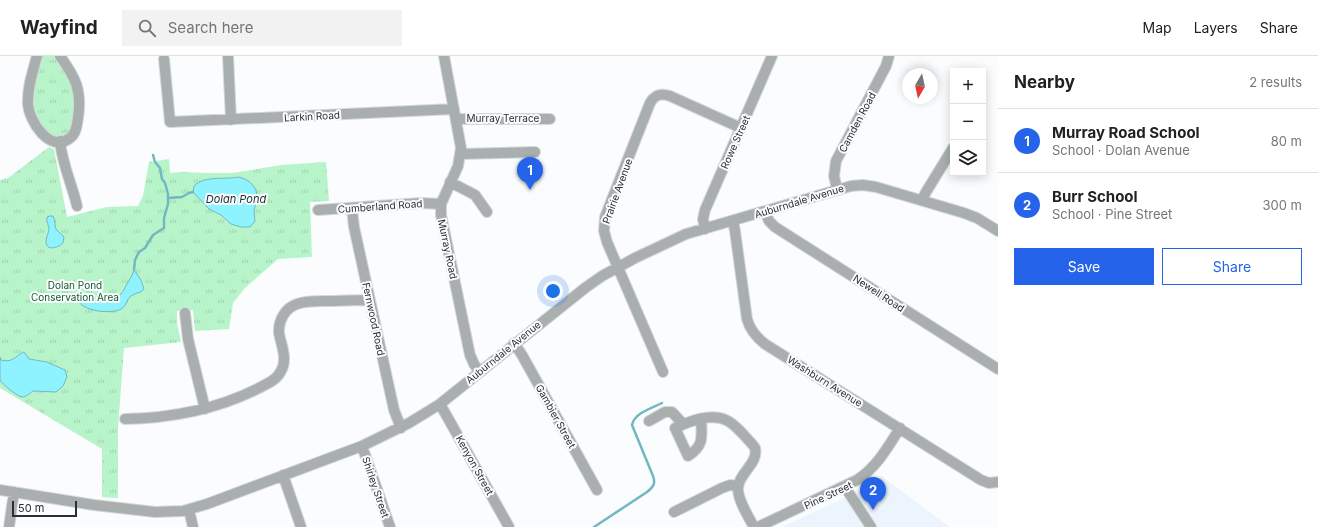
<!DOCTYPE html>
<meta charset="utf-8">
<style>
body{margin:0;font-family:Inter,sans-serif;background:#f2f2f2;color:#202124}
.controls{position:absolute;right:12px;top:12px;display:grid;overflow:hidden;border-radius:0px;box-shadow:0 2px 10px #0003}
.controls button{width:36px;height:36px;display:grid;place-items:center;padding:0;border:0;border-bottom:1px solid #e0e0e0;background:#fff;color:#202124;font:20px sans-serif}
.compass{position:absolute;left:902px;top:12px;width:36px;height:36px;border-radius:50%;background:#fff;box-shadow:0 2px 10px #0003;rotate:189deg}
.scale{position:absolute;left:12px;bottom:10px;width:65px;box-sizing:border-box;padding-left:4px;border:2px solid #2c2f32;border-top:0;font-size:11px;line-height:14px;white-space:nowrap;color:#2c2f32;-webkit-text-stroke:3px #fafcfd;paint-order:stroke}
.you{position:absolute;left:553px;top:235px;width:14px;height:14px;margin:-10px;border:3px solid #fff;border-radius:50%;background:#1a73e8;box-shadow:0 0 0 6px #1a73e833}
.badge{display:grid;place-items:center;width:26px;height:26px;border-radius:50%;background:#2563eb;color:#fff;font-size:13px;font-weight:700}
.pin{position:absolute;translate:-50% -33px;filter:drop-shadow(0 1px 2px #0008)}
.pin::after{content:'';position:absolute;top:21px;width:14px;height:12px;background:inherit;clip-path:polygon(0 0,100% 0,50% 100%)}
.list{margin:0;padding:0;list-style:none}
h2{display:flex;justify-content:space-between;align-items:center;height:52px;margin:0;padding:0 16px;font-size:17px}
h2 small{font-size:13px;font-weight:400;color:#757577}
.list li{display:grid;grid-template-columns:26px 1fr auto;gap:12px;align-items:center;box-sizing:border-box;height:64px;padding:0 16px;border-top:1px solid #e0e0e0}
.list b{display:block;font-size:15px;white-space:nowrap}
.list p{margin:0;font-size:13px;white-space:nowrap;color:#757577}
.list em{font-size:13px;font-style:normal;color:#757577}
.actions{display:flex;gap:8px;padding:12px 16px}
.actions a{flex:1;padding:9px 0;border:1px solid #2563eb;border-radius:0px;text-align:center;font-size:14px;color:#2563eb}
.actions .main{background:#2563eb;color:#fff}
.icon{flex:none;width:22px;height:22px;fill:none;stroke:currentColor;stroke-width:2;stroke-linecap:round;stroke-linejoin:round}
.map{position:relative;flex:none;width:998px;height:471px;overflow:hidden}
header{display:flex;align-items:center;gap:24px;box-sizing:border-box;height:56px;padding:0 20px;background:#fff;border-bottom:1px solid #e0e0e0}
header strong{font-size:19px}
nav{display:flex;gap:22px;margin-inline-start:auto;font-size:14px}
.search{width:280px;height:36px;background:#f2f2f2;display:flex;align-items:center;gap:10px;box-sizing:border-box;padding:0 14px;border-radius:0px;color:#757577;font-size:15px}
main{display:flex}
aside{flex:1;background:#fff}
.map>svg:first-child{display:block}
</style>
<header>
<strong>Wayfind</strong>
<div class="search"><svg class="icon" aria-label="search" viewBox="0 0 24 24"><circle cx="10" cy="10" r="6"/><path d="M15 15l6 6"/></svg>Search here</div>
<nav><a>Map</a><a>Layers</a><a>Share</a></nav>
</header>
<main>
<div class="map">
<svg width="998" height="471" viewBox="0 0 998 471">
<defs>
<pattern id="park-tufts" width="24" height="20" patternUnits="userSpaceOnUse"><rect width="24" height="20" fill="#b8f4c9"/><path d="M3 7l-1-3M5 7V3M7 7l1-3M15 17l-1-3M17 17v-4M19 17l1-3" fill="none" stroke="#9ed2ad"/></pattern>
</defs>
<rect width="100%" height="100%" fill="#fafcfd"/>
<!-- built -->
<path fill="#ecf5fd" d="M881,420L950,471H782L855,437L868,430Z"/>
<!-- park -->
<path fill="url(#park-tufts)" d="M41,0H55C63,13 73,26 75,41C76,46 74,52 74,56C73,61 73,67 71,71C59,99 35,64 33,48C30,33 38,15 41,0Z
M49,91L54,93L67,161L107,151L138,150L143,140L149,106L169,103L170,117L181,116L206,117H233L281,109L326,106L329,145L310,146L312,201L278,203L245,232L233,247L229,273L195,275L193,254L177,255V267L181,286L124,292L118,371V442L102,441V393L0,332V124L8,122Z"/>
<!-- water -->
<path fill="#8ef3ff" stroke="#71b8c2" d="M238,121C249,123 258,131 257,143C257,147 254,151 254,155C254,158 255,162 255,165L250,171H241L231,168L221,159L209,153L193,136L194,130C205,119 224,124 238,121Z
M50,160H53C56,165 54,169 56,173C58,176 62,178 64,181L63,187C59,191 47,196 46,186C46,182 48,178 49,174C49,169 46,166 47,161Z
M134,214L141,224L144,233C141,237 135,237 131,240C126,244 126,252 119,254C107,258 77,255 76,239L81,236C92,243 110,249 121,238C124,235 125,231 127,228C130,223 132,220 134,214Z
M23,296L25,297L29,303L47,306L65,314L67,321L63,330L56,336L33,335C30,337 27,341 22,341C18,341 2,328 0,324C0,317 0,308 0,301L1,304C12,307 15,301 23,296Z"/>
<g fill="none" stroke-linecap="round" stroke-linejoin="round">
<!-- stream -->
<path stroke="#71b8c2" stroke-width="2.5" d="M168,142L182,141L189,137L193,136
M134,214L135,204L139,196L145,192L153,179L164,172V162L168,148V138L165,127L162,123L160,112L155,106L153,99
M594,471L647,436C653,431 656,428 653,420L632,369C634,357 652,352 662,347"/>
<!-- minor casing -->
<g stroke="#d5d7d8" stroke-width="12">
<path id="minor" d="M37,0C33,15 27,32 28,48C29,65 50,98 70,82C76,78 77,69 78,62C82,35 76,22 60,0
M228,0L231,64
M444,0L461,92L458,110L441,148V159L470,299L474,308L479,315
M164,3L170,66L454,53
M456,63H550
M60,85C62,108 72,128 77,150
M461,98L535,96
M450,126L475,139L487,156
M837,133L834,120L836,105L886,10L889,0
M922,144L926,136L953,92
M352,153L354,171L394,354L401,372
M318,154L421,147L441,148
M765,156L769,165L775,171L998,313
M733,165L735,175L747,263C750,274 756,281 765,288L981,424L989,427L998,426
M705,173L703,163L705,154L772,0
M185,257L188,283L205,353
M514,287L522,299L597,434
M663,316L607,186L604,175L605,161L650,47C655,38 661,37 670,40L741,72
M440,348L509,471
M125,363C171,362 215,354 257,333C266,328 276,325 281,315C288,303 281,289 279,277C278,265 285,252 297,248C305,245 315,245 324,245C339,245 354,244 369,244
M701,363C702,381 704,390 688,400L675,372C690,365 710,357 726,364C733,367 738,373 743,378C747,383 752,387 755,392C759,408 737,418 738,434C739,446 748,460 754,471
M649,365L665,356H672L683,368
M362,390L390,471
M283,419L301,471
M845,431L871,471
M0,434L94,449L155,456L183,455L207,448L362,390L409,367L440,348L585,232L602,220L635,202L686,178L851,130L863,129L876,131L964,157L977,162L998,175
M189,454L193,471
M674,456L722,432L730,429L738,430
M9,471L14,436
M758,471L857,424C877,411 888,391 900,372"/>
</g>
<!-- minor -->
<use href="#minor" stroke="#a9afae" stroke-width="10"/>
</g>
<g text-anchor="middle" stroke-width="4" stroke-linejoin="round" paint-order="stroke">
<!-- street labels -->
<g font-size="10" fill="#2c2f32" stroke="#fafcfd">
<text transform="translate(312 60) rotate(-3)" y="4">Larkin Road</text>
<text x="503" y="66">Murray Terrace</text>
<text transform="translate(857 66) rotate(-62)" y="4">Camden Road</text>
<text transform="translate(735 86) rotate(-66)" y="4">Rowe Street</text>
<text transform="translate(617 135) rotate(-70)" y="4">Prairie Avenue</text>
<text transform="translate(799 145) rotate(-17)" y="4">Auburndale Avenue</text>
<text transform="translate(380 150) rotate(-4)" y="4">Cumberland Road</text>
<text transform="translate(448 193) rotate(78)" y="4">Murray Road</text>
<text transform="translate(879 237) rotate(33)" y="4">Newell Road</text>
<text transform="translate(374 263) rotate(78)" y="4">Fernwood Road</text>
<text transform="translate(503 296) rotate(-39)" y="4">Auburndale Avenue</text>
<text transform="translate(825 325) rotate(32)" y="4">Washburn Avenue</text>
<text transform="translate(556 360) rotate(61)" y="4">Gambier Street</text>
<text transform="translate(475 409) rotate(61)" y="4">Kenyon Street</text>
<text transform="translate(376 431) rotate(71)" y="4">Shirley Street</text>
<text transform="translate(828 439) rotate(-25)" y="4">Pine Street</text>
</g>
<!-- park labels -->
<g font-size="10" fill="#175732" stroke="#fafcfd">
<text x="75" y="233">Dolan Pond<tspan x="75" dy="12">Conservation Area</tspan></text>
</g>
<!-- water labels -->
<g font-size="11" font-style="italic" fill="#193033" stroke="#fafcfd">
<text x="236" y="147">Dolan Pond</text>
</g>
</g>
</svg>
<div class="controls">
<button>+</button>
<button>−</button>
<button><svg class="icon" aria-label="layers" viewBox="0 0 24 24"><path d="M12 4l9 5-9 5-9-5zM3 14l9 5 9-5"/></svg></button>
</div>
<svg class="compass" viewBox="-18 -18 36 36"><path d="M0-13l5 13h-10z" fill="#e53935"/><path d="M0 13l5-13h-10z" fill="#757577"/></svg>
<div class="scale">50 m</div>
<div class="you"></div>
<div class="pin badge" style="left:530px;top:134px">1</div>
<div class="pin badge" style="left:873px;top:454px">2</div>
</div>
<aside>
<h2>Nearby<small>2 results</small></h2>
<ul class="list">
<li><span class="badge">1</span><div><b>Murray Road School</b><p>School · Dolan Avenue</p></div><em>80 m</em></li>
<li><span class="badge">2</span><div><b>Burr School</b><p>School · Pine Street</p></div><em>300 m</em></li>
</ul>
<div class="actions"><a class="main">Save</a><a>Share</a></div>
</aside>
</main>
